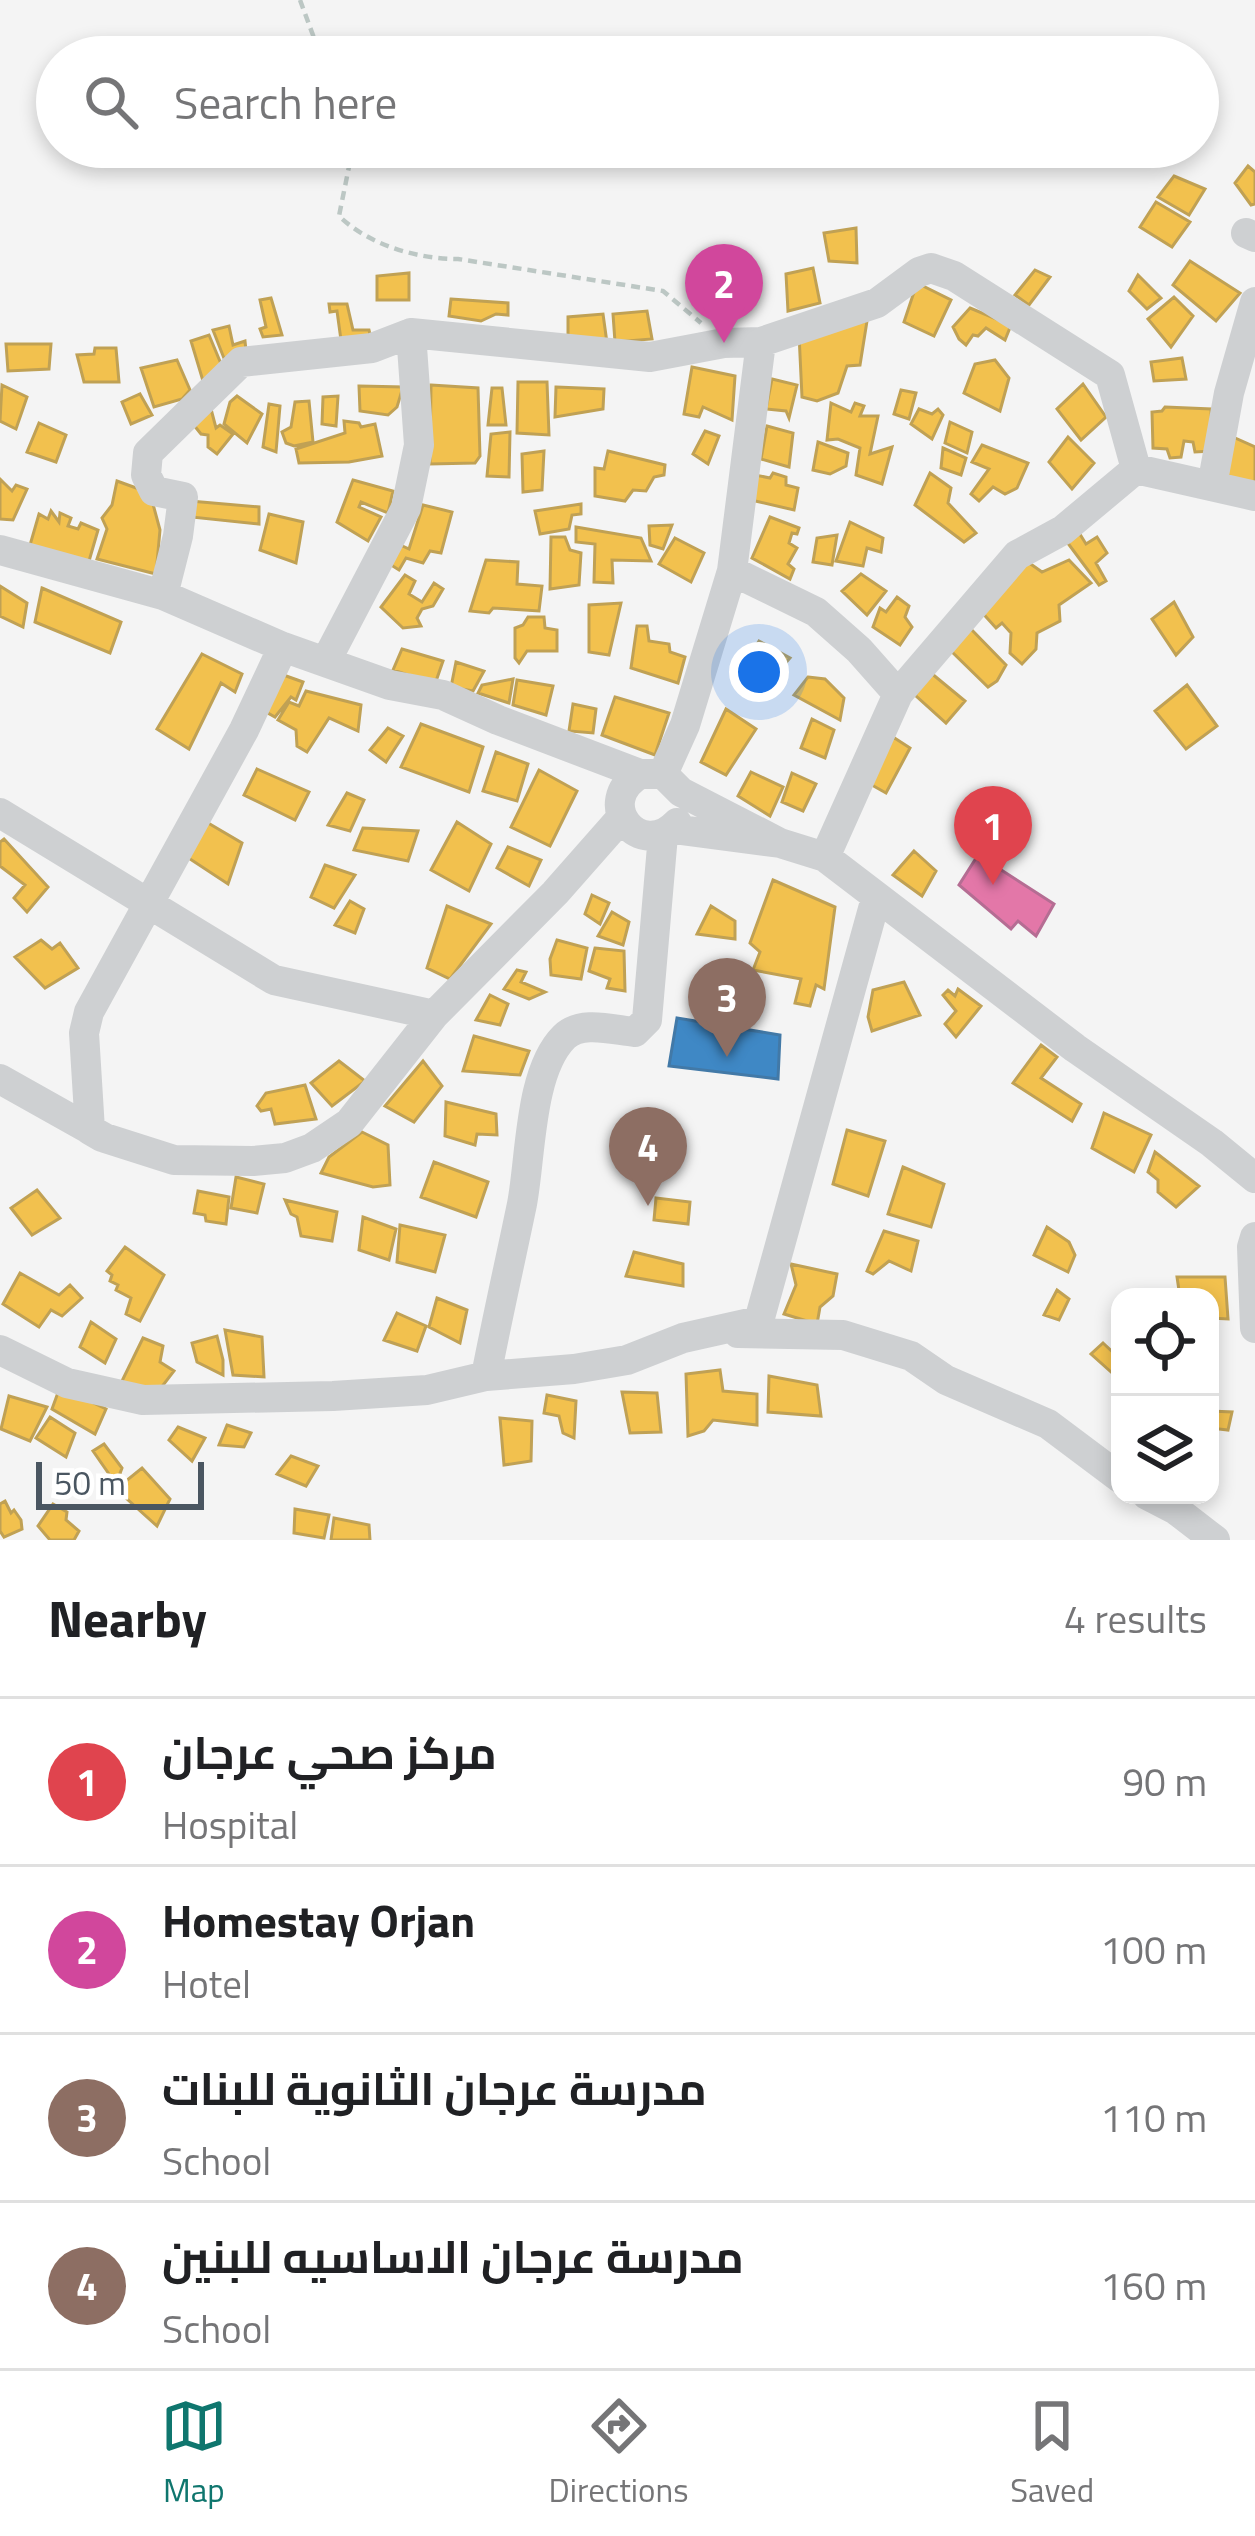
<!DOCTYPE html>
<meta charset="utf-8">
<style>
body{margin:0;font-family:"Titillium Web",Cairo,sans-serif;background:#f2f2f2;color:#202124}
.controls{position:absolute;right:36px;bottom:36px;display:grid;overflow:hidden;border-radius:24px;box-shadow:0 6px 18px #0003}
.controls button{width:108px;height:108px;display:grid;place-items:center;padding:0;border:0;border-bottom:3px solid #e0e0e0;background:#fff;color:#202124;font:60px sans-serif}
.scale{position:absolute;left:36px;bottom:30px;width:168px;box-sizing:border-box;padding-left:12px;border:6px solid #4a5661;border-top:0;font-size:33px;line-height:42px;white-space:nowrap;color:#4a5661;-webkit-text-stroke:9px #fff;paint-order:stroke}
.you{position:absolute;left:759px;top:672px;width:42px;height:42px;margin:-30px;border:9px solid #fff;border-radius:50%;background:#1a73e8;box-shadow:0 0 0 18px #1a73e833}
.badge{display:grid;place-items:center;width:78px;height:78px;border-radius:50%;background:#0f766e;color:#fff;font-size:39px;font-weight:700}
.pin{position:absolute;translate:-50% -99px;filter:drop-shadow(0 3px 6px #0008)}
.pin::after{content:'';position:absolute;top:63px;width:42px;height:36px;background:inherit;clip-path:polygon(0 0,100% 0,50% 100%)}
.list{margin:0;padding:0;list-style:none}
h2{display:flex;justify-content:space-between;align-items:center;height:156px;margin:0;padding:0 48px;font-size:51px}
h2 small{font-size:39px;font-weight:400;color:#757577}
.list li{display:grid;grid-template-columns:78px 1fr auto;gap:36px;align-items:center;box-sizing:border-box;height:168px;padding:0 48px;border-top:3px solid #e0e0e0}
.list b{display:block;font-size:45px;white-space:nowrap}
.list p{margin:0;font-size:39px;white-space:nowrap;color:#757577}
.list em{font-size:39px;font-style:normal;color:#757577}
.icon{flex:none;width:66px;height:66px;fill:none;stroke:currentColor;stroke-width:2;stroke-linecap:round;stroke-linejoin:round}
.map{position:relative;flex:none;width:1255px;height:1540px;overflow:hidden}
.search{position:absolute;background:#fff;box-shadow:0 6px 18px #0003;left:36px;right:36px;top:36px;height:132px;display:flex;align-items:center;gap:30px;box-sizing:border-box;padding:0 42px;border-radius:66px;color:#757577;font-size:45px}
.sheet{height:828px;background:#fff}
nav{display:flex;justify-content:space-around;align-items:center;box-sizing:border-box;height:168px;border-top:3px solid #e0e0e0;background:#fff;font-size:33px;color:#757577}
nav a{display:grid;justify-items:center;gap:6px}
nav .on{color:#0f766e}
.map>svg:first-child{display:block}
</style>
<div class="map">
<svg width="1255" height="1540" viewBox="0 0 1255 1540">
<rect width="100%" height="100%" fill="#f4f4f4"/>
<!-- homes -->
<path fill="#f2c14e" stroke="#c0a154" stroke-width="3" d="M1248,166L1255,172V204L1251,205L1235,183Z
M1174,176L1205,189L1189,215L1158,197Z
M1156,202L1190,222L1172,247L1140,227Z
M856,228L857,263L829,261L824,233Z
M1190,261L1240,293L1216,321L1173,285Z
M813,268L820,303L788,311L786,274Z
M1035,270L1050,277L1029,305L1015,295Z
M409,273V300H377V276Z
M1138,275L1161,298L1147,309L1129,291Z
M917,283L951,300L934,336L904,322Z
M1174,297L1193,316L1171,347L1148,319Z
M271,298L282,335L263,337L260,329L266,327L260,300Z
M451,299L508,303V315L496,314L481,321L449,316Z
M329,304H347L353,330H369L372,343L341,340L337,311L330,312Z
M970,308L1011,325L1005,340L986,328L978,336L973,335L966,345L959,339L953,327Z
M647,311L652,339L615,342L613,314Z
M603,314L607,343L568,346V317Z
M867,321L860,365L847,366L838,393L817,401L802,397L799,334Z
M229,326L233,345L245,341L247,360L227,366L213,330Z
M209,335L224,371L203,381L191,341Z
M6,344H51L49,369L8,371Z
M95,348H116L119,382H84L77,355L94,354Z
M1182,358L1186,379L1154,381L1151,362Z
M177,360L190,390L182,399L154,407L141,368Z
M995,360L1009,378L1000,411L964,393L975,364Z
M692,367L735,376L732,420L703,407L699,417L684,414Z
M772,379L797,385L789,418L786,411L766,409Z
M518,382H547L549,435L517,433Z
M1083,384L1106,417L1081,440L1057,409Z
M2,385L27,397L16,429L0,421Z
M431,385L478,388L480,456L475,463L430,464Z
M359,386L403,387L397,407L388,415L360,411Z
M556,387L604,389L603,409L555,417Z
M492,388H502L506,425H488Z
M901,390L916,393L909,419L894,414Z
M140,394L152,415L131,424L122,402Z
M237,396L262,414L247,443L224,424L230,402Z
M338,396L336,426L322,424L323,397Z
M309,401L313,442L294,446L286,443L282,432L291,427L295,402Z
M831,403L851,412L855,403L864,406L860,416H878L870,454L892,447L882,484L856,475L860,448L838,439L827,440Z
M269,404L280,406L276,452L263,447Z
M1165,407L1211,409L1212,451L1195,452L1193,442L1184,441L1181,457L1170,458L1167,449L1153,448L1152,412L1162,411Z
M211,409L216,428L220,425L233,434L217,454L208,447V435L201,434L189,419Z
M919,409L932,414L938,409L943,415L932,439L911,424Z
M344,421L359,423L361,427L375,424L382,456L349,462L299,463L296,449L345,433Z
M950,422L972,432L967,453L945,443Z
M39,423L66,435L56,462L27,452Z
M767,426L793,433L789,467L761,459Z
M705,431L719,436L708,464L693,454Z
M510,432L509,477L487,476L491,434Z
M1068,437L1094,463L1072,489L1049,462Z
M1233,437L1255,447V487L1223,475Z
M818,442L848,453L846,466L830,474L813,470Z
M982,445L1028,463L1017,488L1005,494L993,487L979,501L971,494L989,469L972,462Z
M943,448L966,458L961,475L941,468Z
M544,451L542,490L523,492L522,454Z
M608,451L665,465L664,475L654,477L646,491L633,490L625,501L595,496V468L604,469Z
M773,473L786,477V485L798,488L794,510L751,500L755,475L770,478Z
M930,473L951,488L948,503L976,533L964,542L915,505Z
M0,479L12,491L16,485L27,489L13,520L0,519Z
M353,480L393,491L388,513L361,502L359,507L381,517L368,541L337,522Z
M117,481L150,493L160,530L156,574L97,559L107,529L102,518L112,505Z
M190,501L259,507V524L191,517Z
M581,504V514L572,515L569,529L540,534L535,511Z
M423,505L452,512L441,553L430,551L423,563L406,558L399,570L388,563L398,544L409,549Z
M51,511L59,522L60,513L71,518L68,526L78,529L81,523L98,530L87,568L30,545L39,514L48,519Z
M269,514L303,522L296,563L260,550Z
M770,517L799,528L797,534L792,533L789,543L797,548L788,564L794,569L790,579L752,558Z
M850,522L883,538L881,552L867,548L863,566L836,561Z
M672,525L663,549L650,545L649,526Z
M576,527L641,538L651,561L612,560L613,583L594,582L595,544L576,542Z
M1078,531L1086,544L1097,537L1107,553L1096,563L1106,581L1099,585L1064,538Z
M837,535L832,565L813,562L817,538Z
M551,537H565L570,550L581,553L579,585L550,589Z
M675,538L704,553L691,582L659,564Z
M486,560L518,562L517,584L542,586L539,611L493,608L489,613L470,611Z
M1025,560L1042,572L1069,560L1091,583L1059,605L1060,621L1037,633L1036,649L1022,664L1010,653L1011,633L1002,623L996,628L978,608Z
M861,574L886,591L867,615L842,591Z
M405,575L415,581L409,594L422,602L434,583L443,589L433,606L422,609L417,618L421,626L403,628L381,607Z
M0,586L27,603L23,627L0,616Z
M42,588L121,622L110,653L35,622Z
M897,597L909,606L905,617L912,627L900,645L873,627L880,608L886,612Z
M1174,602L1193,637L1176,655L1152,619Z
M621,603L609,655L589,652V605Z
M528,617H544L545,628L557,630V651H527L519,663L515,658V628L523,625Z
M637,626H647L649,641L669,644L670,652L685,657L678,683L631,668Z
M969,627L1006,665L997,681L988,687L949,649Z
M759,641L790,658L776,674L779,683L769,682L751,655Z
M402,649L443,661L435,684L393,670Z
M202,654L242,674L235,692L221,683L189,749L157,729Z
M456,662L484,671L473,691L451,687Z
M275,672L303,682L296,700L291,697L275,717L259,708Z
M931,673L965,701L946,723L915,695Z
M808,677L825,679L844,698L840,720L794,695Z
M513,679L509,703L478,693L482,685Z
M517,680L553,686L546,715L513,705Z
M1187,685L1217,726L1186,749L1155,711Z
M306,691L361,705L358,731L329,718L307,752L297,746L296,730L278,720L289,702L299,706Z
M615,697L669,713L655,755L602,735Z
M573,704L596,709L593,733L569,731Z
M726,709L756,729L726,775L701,762Z
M812,719L834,730L825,758L801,748Z
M421,724L483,747L469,792L401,767Z
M388,728L403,736L386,762L370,750Z
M893,737L910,748L886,793L870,784Z
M496,752L528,764L517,801L483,791Z
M257,769L309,792L295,820L244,795Z
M539,770L577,791L550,846L511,827Z
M751,772L783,787L770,816L738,796Z
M792,773L816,784L803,811L782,802Z
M347,793L364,800L350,831L328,825Z
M203,820L242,843L228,884L187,857Z
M457,822L491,844L469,891L431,870Z
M363,828L418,831L408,861L354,850Z
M4,839L48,887L27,912L14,898L25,885L0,866V842Z
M508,847L541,860L529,886L497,868Z
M914,851L936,871L922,896L893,875Z
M325,865L355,875L334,908L311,897Z
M773,880L835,907L824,989L816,985L810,1006L795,1003L801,979L753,970L760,952L750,943Z
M592,895L609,903L600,924L585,914Z
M350,901L364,909L355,933L335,925Z
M447,906L491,924L450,979L427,968Z
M711,906L735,921V939L697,934Z
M612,912L629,922L623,945L598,936Z
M41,940L52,949L60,943L78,968L45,988L15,957Z
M557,940L587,948L581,979L551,975L550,959Z
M595,948L624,951L625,991L607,988L610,979L589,971Z
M517,970L526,972L521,982L545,992L529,999L504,989Z
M904,982L920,1015L872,1031L868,1017L873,990Z
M958,989L981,1006L956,1037L945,1024L956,1011L943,995L948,990L955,996Z
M490,995L508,1004L500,1025L476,1020Z
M474,1036L529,1051L520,1075L463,1071Z
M1041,1045L1057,1057L1041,1078L1081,1104L1072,1121L1013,1083Z
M339,1061L365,1081L332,1106L311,1083Z
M423,1061L442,1086L414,1122L385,1106Z
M305,1085L316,1119L275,1124L271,1109L261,1111L257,1106L266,1093Z
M446,1102L496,1114L497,1135L477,1134L475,1145L445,1136Z
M1104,1113L1151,1135L1134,1172L1092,1148Z
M847,1130L885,1141L868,1196L833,1184Z
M362,1132L388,1145L390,1185L373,1187L321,1173L329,1157Z
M1155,1152L1199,1186L1176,1207L1158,1192V1180L1148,1172Z
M434,1162L488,1182L476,1217L421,1197Z
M903,1167L944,1184L931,1227L888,1214Z
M236,1177L264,1184L257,1213L231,1208Z
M37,1190L60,1218L32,1235L11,1208Z
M198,1191L229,1197L226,1224L206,1221L205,1215L194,1213Z
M656,1198L690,1202L688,1224L654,1220Z
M285,1200L337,1212L332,1241L301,1236L297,1217L291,1214Z
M363,1217L396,1229L389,1260L359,1250Z
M400,1225L445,1235L435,1272L397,1262Z
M1047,1227L1069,1242L1075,1255L1068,1272L1034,1255Z
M884,1231L918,1241L911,1271L889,1261L873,1274L867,1271Z
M125,1247L164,1275L140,1321L126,1314L131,1298L116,1290L118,1285L110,1281L112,1275L107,1271Z
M634,1252L683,1264V1286L626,1276Z
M791,1264L837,1274L833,1296L820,1307L817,1324L784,1314L796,1285Z
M20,1273L59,1295L70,1285L82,1298L62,1316L51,1310L39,1327L3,1304Z
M1177,1277H1225L1228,1319L1210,1318V1297H1180Z
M1057,1290L1069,1299L1059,1320L1044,1315Z
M437,1298L467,1310L460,1343L429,1327Z
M397,1313L426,1326L417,1351L384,1340Z
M91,1322L116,1339L105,1363L80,1347Z
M225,1330L262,1337L264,1377L233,1375Z
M217,1336L223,1360V1375L197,1362L192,1343Z
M143,1338L163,1346L160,1362L174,1371L157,1393L121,1383Z
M1103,1343L1120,1359V1380L1091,1354Z
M720,1370L723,1391L757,1394V1425L713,1420L704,1431L688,1436L686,1374Z
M769,1376L817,1385L821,1416L768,1412Z
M60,1387L106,1409L95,1434L52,1409Z
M622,1392L657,1393L661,1432L630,1433Z
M547,1395L576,1401L574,1438L563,1433L559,1416L544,1413Z
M9,1396L47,1407L30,1441L1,1429Z
M1210,1411L1232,1412L1228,1430L1210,1428Z
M50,1417L75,1433L66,1457L36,1438Z
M500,1418L532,1421L531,1461L504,1465Z
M227,1425L251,1433L244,1447L219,1445Z
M178,1427L205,1438L192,1461L169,1440Z
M104,1444L122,1468L116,1484L93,1451Z
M291,1456L318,1466L306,1486L277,1474Z
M142,1468L170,1499L157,1526L116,1489Z
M5,1501L11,1513L14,1510L21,1520L22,1529L4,1537L0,1531V1504Z
M53,1504L67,1512L66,1520L79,1531L74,1540H50L38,1526Z
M295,1509L329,1515L324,1538L294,1533Z
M334,1518L369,1525L370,1540H331Z"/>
<!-- schools -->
<path fill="#3f88c5" stroke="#4279a7" stroke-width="3" d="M677,1018L780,1035L778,1079L669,1066Z"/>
<!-- health -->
<path fill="#e377a8" stroke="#b56d93" stroke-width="3" d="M978,855L1054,904L1036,936L1018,921L1011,929L959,885Z"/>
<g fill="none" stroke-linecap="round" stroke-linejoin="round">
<!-- path -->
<path stroke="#bcc7c4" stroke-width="4.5" stroke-dasharray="9 6" stroke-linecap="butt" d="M300,0L321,57
M353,147L339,216C369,245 417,259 458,259L663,291L701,323"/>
<!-- minor -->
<path stroke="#ced0d2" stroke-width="30" d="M1246,233L1255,237
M1212,486L1229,393L1255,302
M0,550L163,595L283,647L390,685L443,695L498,720L640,774H663L681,792L780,843
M732,571L816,612L859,650L898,694
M163,595L178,536L183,497L154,491L146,475L148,453L241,362L372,348L411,333L650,357L724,343L761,342L877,303L919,272L931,268L954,276L1110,375L1136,469
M326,661L406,508L419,445L411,333
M640,774C592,802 640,862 677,823
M663,774L685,725L732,571L761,342
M0,813L274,980L434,1015
M673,829L780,843L825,857L1075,1048L1212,1143L1255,1178
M825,857L898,694L1017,555L1063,530L1136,469L1255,496
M0,1079L105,1138L174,1160L253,1161L285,1158L312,1148L349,1123L434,1015L555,893L622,817
M102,1137L90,1130L84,1033L89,1012L244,730L283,647
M1255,1237L1252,1247L1255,1328
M738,1333L843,1335L911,1356L946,1380L1048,1424L1120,1478
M0,1350L67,1383L143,1400L333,1396L427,1390L486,1376L574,1369L627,1360L683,1338L759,1321L876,898
M486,1376C497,1319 510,1262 522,1204C531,1157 529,1072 564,1037C581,1020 613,1030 635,1032L647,1020L663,835
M1147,1495L1176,1510L1215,1540"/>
</g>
</svg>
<div class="controls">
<button><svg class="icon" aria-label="locate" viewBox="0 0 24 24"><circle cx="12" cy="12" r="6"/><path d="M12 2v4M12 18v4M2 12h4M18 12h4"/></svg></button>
<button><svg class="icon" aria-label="layers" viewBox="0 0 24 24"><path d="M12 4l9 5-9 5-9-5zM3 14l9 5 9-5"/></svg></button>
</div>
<div class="scale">50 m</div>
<div class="you"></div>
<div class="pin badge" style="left:993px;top:885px;background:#e0444e">1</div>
<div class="pin badge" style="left:724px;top:343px;background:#d1479c">2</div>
<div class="pin badge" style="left:727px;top:1057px;background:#8d6e63">3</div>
<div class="pin badge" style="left:648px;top:1206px;background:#8d6e63">4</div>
<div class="search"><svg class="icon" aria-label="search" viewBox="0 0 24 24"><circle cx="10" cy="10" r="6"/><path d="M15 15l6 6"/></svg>Search here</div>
</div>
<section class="sheet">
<h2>Nearby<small>4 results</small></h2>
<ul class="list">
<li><span class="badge" style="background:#e0444e">1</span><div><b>مركز صحي عرجان</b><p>Hospital</p></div><em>90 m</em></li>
<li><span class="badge" style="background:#d1479c">2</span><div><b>Homestay Orjan</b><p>Hotel</p></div><em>100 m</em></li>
<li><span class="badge" style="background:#8d6e63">3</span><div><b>مدرسة عرجان الثانوية للبنات</b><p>School</p></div><em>110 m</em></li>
<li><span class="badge" style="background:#8d6e63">4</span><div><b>مدرسة عرجان الاساسيه للبنين</b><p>School</p></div><em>160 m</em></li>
</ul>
</section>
<nav>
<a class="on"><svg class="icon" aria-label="map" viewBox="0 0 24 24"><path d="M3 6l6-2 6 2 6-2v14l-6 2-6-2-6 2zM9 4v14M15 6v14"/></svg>Map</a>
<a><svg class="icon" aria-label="directions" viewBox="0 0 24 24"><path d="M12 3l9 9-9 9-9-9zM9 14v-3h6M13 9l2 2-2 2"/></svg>Directions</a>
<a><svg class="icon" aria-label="saved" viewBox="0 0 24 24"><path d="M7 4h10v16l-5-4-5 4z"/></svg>Saved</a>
</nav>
